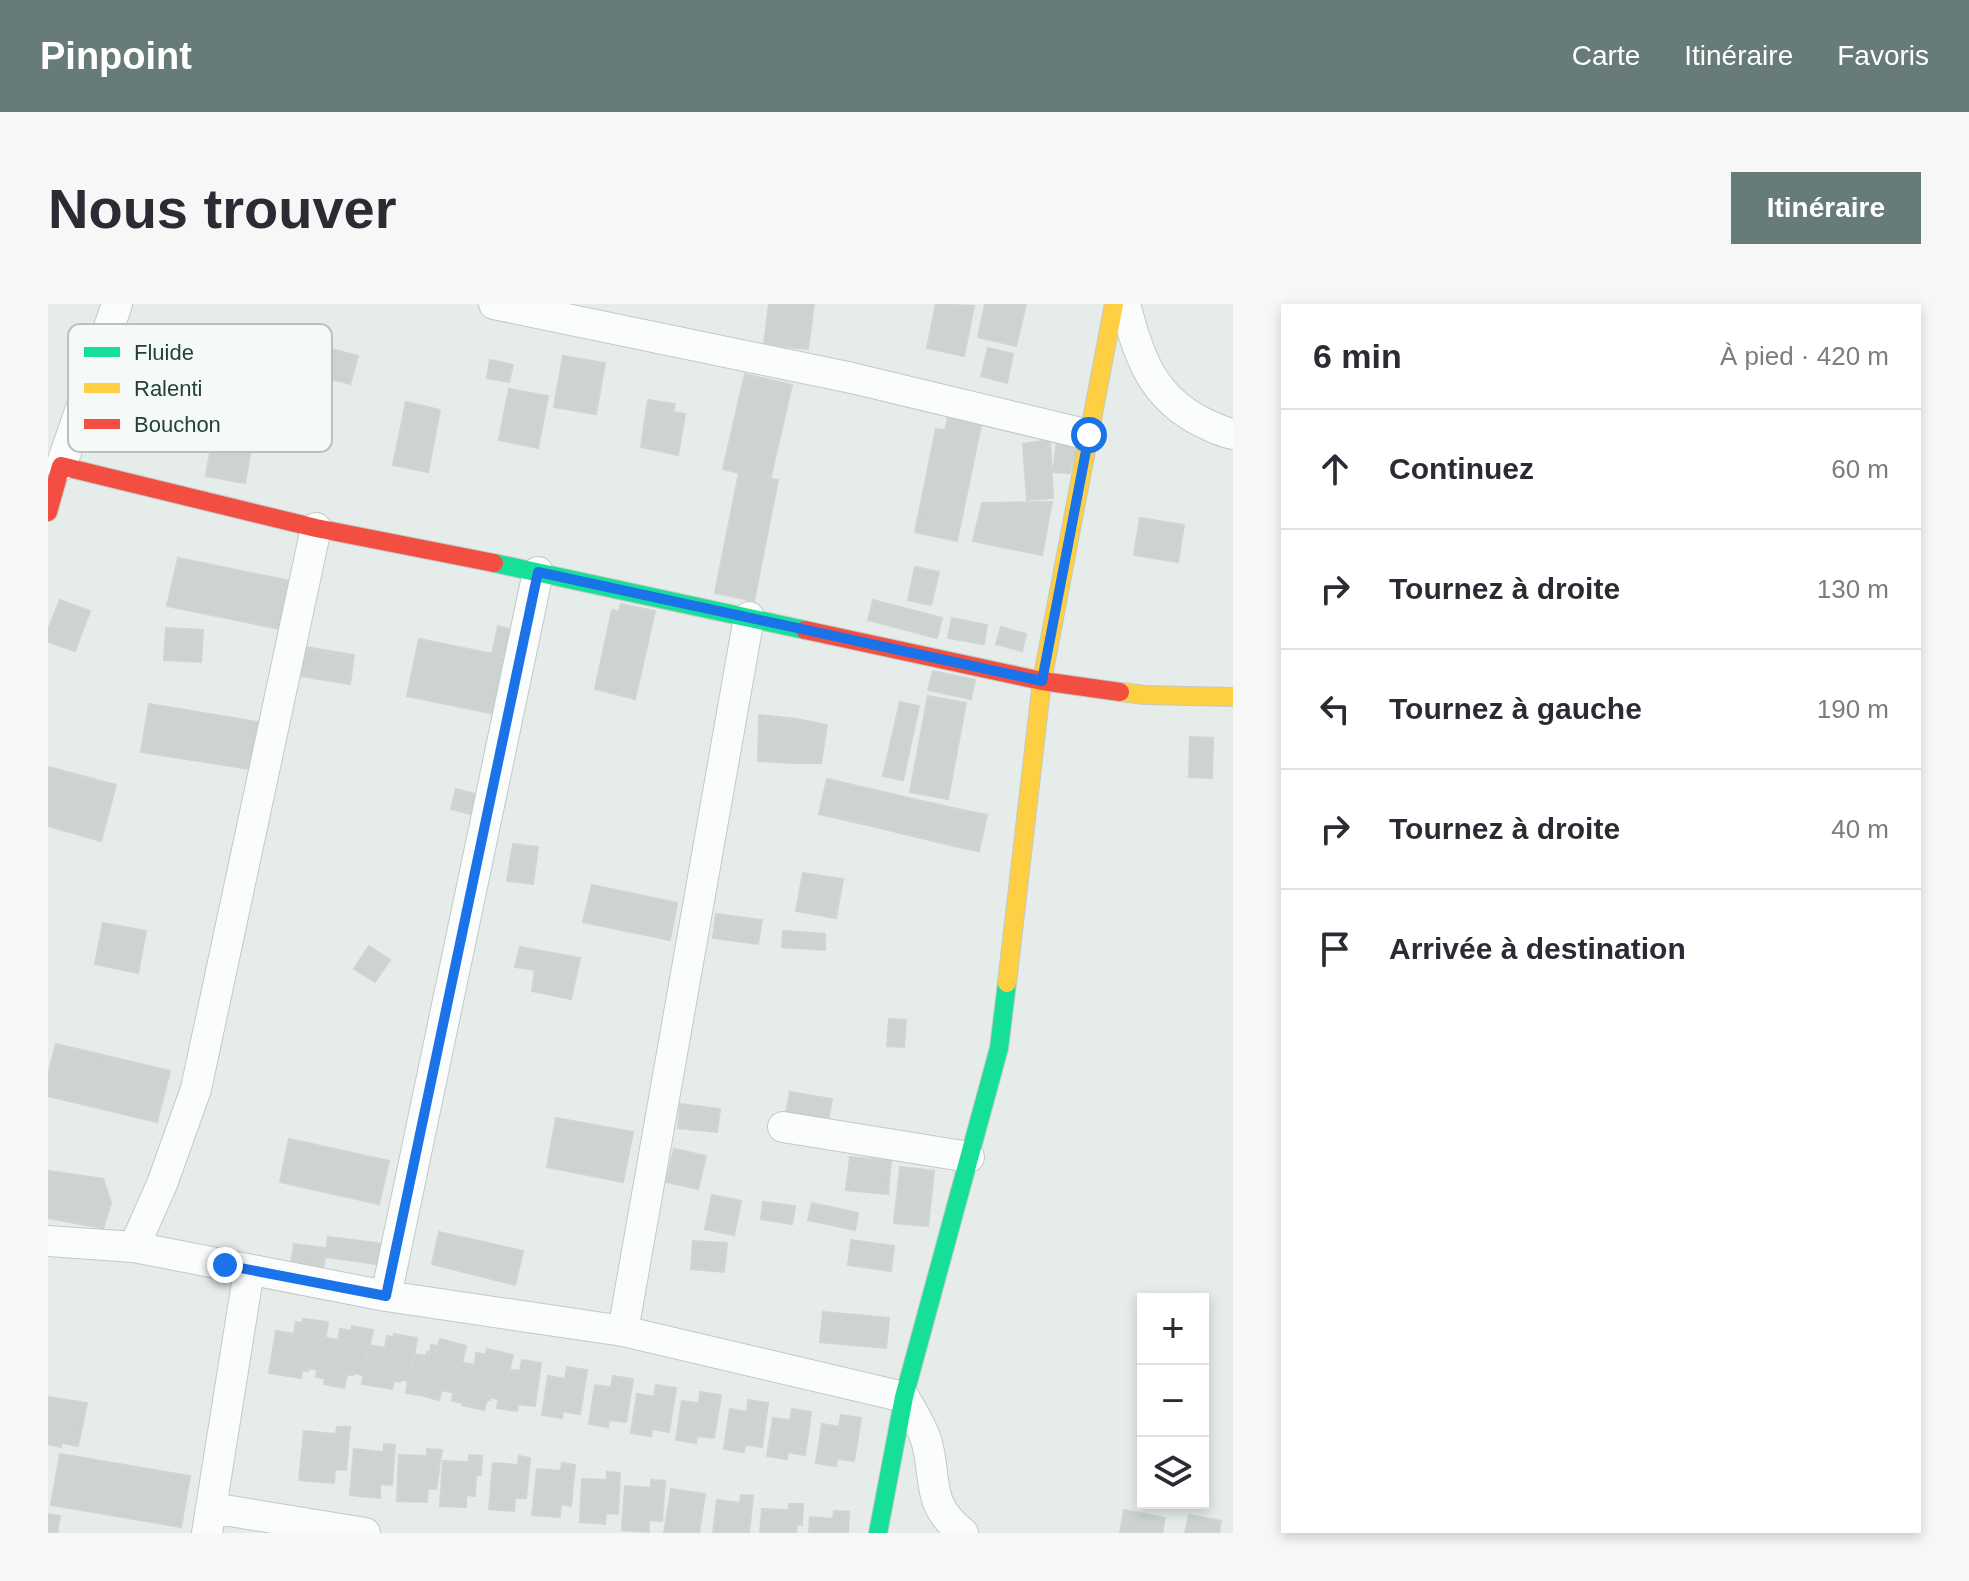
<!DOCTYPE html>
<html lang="fr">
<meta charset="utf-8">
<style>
body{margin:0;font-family:Arial,sans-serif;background:#f7f7f7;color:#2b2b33}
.controls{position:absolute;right:24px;bottom:24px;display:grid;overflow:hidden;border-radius:0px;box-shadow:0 4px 12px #0003}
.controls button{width:72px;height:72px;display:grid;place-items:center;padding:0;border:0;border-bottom:2px solid #e1e1e2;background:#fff;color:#2b2b33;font:40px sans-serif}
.stop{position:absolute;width:24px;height:24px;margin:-18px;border:6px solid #1a73e8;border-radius:50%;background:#fff}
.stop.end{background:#1a73e8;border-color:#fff;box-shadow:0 2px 8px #0008}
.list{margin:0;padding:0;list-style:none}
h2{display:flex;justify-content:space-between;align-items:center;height:104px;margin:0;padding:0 32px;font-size:34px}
h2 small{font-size:26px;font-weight:400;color:#7c7c81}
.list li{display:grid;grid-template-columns:52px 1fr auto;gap:24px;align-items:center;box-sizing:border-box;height:120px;padding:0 32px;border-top:2px solid #e1e1e2}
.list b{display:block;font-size:30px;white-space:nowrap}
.list em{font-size:26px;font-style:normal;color:#7c7c81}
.icon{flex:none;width:44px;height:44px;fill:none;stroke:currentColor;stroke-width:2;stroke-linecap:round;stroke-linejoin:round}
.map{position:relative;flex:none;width:1185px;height:1229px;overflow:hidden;border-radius:0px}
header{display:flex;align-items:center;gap:48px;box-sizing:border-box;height:112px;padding:0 40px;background:#677c78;color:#fff}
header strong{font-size:38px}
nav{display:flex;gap:44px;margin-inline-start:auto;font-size:28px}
.intro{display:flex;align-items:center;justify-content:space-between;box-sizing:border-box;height:192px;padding:0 48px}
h1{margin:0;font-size:56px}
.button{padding:20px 36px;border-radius:0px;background:#677c78;color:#fff;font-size:28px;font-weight:700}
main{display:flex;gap:48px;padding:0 48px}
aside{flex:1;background:#fff;border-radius:0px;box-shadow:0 4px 12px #0003}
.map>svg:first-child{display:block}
</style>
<header>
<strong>Pinpoint</strong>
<nav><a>Carte</a><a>Itinéraire</a><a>Favoris</a></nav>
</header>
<div class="intro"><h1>Nous trouver</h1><a class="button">Itinéraire</a></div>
<main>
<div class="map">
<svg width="1185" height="1229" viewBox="0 0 1185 1229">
<rect width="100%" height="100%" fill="#e6ece9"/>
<!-- building -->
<path fill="#cdd3d1" stroke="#cfd5d2" stroke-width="2" d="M721,0H766L760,45L716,41Z
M888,0L926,2L916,52L879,44Z
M937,0H978L968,42L930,33Z
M257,38L310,52L302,80L250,66Z
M940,44L965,50L959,79L933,72Z
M515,52L557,59L548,110L506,103Z
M442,56L465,61L461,78L439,74Z
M697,70L744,81L722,176L675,165Z
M461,85L500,92L490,144L451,136Z
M600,96L627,100L625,108L637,110L630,151L593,143Z
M358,98L392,106L380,168L345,161Z
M169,108L208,115L197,179L158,172Z
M900,114L933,121L909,237L867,228L888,125L897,126Z
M1002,136L1005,194L979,196L975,140Z
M1009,136H1030L1022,169L1005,168Z
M691,169L730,176L706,297L667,289Z
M1004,198L994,251L925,237L934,199Z
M1092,214L1136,221L1130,258L1086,251Z
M130,254L247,278L237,326L119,302Z
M867,263L891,268L883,301L860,296Z
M12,296L42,307L27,347L0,338V326Z
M825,296L894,314L889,334L820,316Z
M573,300L607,307L587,395L547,385L564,306L571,307Z
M904,314L939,321L936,340L900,334Z
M450,322L466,326L461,354L444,350Z
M953,323L978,330L974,347L948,340Z
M118,324L155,326L153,358L116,356Z
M371,335L469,355L457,412L359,392Z
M257,343L306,351L302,380L252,372Z
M260,344L304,354L299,377L249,366Z
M885,367L927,376L923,395L880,386Z
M421,375L457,383L451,411L415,403Z
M880,392L918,399L900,495L862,488Z
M852,398L871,402L855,476L835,472Z
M101,400L215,419L208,466L93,448Z
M711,411L748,415L745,459L710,457Z
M748,415L779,421L773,459H745Z
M1142,433L1165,434L1164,474L1141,473Z
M0,463L68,481L53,537L0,522Z
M779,475L822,485L815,520L771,510Z
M408,485L435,492L430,512L403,505Z
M822,485L865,495L857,530L815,520Z
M406,494L427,496V507L405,506Z
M865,495L914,506L906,542L857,530Z
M914,506L939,511L931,547L906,542Z
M465,540L490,543L485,580L459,577Z
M755,569L795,575L788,614L748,607Z
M544,581L629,599L622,636L535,618Z
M668,610L714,616L710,640L665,634Z
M55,619L98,627L90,669L47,660Z
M735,627L777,630V646L734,643Z
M321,642L342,656L327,678L306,665Z
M472,643L532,654L523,695L484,687L487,666L467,663Z
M841,715L858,716L856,743L839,742Z
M8,740L122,767L109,818L0,792V771Z
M742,788L784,795L780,817L738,810Z
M632,800L672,805L669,828L630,824Z
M508,814L585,828L575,878L499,863Z
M241,835L341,857L331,900L232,878Z
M626,845L658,852L650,885L618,878Z
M802,853L843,857L840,890L798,886Z
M852,863L886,867L880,922L846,919Z
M1,867L55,875L63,899L55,924L0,914Z
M664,891L693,897L686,931L657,925Z
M715,898L747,902L744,920L713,915Z
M764,899L810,909L807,926L760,916Z
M391,928L475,947L467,981L384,960Z
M280,933L338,940L335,961L278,953Z
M803,936L846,942L843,967L800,961Z
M645,937L679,939L676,968L643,965Z
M246,940L278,944L275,966L243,961Z
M775,1008L841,1014L838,1044L772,1038Z
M255,1015L280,1018L272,1066L254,1063L253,1074L236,1071L242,1030L252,1032Z
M248,1018L268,1021L260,1067L242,1064L241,1072L221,1069L228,1027L246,1030Z
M304,1022L325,1026L315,1071L300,1068L296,1084L276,1080L285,1036L300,1039Z
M292,1025L312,1028L305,1071L289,1069L287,1076L268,1073L274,1033L290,1036Z
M346,1030L369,1034L362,1077L346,1075L344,1085L326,1081L333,1044L344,1045Z
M339,1032L359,1035L352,1078L335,1076L334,1083L314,1080L320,1041L337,1044Z
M392,1035L418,1042L407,1089L394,1086L391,1096L368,1090L379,1048L387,1053Z
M383,1041L402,1044L396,1087L379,1085L378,1092L358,1089L364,1050L381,1052Z
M439,1045L465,1051L454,1096L440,1093L436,1106L414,1101L423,1063L435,1066Z
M428,1049L448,1052L442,1096L425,1093L424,1100L404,1097L410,1058L427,1061Z
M474,1056L493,1059L487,1102L470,1100L469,1107L449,1104L455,1065L472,1067Z
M519,1063L539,1066L532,1110L515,1107L514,1114L494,1111L500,1072L517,1075Z
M565,1072L585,1075L578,1118L561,1116L560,1123L541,1120L547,1081L563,1083Z
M608,1081L628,1084L621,1128L604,1125L603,1132L583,1129L589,1090L606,1093Z
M652,1088L673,1091L666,1134L649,1132L648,1139L628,1136L634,1097L651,1099Z
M0,1093L39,1099L30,1142L0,1136Z
M700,1096L720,1099L714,1143L697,1141L696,1148L676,1145L682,1105L699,1108Z
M0,1102L21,1106L13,1143L0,1140Z
M744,1105L763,1108L757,1151L740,1148L739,1155L719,1152L725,1114L742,1116Z
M793,1111L813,1114L806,1157L789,1155L788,1162L768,1159L774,1120L791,1123Z
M289,1123H302L298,1166L287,1165L286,1179L251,1176L256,1127L288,1130Z
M336,1140L347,1141L344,1181L332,1180V1194L302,1191L306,1145L336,1148Z
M379,1145L394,1146L388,1185H380L379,1198L349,1197L351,1151L379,1152Z
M12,1150L142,1172L133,1223L3,1201Z
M421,1151L434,1152L433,1171H428L427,1192L418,1191V1203L392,1202L395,1157L421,1158Z
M471,1152L482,1154L478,1194H467L466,1207L441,1205L445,1159L470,1161Z
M514,1159L527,1161L523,1202L513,1200L512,1213L484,1211L489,1165L513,1167Z
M559,1168L572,1169L570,1210L558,1209L557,1220L532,1218L534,1175L559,1176Z
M603,1176L617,1177L614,1217L601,1216V1228L574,1226L577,1182L603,1184Z
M623,1185L657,1190L651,1229H616Z
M693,1191L705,1192L701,1229H665L669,1196L692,1199Z
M741,1200H755L754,1221H749L748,1229H712L714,1205L741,1206Z
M1076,1206L1117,1214L1114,1229H1072Z
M786,1207L801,1208L800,1229H761L762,1213L785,1215Z
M0,1210L12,1212L9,1229H0Z
M1141,1211L1173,1217L1171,1229H1137Z"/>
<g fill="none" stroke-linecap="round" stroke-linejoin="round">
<!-- street casing -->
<g stroke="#c3c9c6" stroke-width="32">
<path id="street" d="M446,0L804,74L1041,131
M1077,0C1091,53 1104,94 1156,119C1166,124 1174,128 1185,130
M13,162L69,0
M735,823L921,853
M0,937L86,943L338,992L575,1027L856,1093C864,1108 875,1123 879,1139C889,1178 878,1200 915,1229
M86,943L114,880L148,785L268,224
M338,992L490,268
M575,1027L701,313
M164,1204L317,1229
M159,1229L201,966"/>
</g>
<!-- fast casing -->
<g stroke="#c2c9c7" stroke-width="20">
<path id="fast" d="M446,259L757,326
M830,1229L856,1093L951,744L959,679"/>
</g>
<!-- slow casing -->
<g stroke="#c2c9c7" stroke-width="20">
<path id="slow" d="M1072,388L1097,391L1185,393
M959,679L994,377L1066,0"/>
</g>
<!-- jam casing -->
<g stroke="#c2c9c7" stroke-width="20">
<path id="jam" d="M0,208L13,162L268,224L446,259
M757,326L994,377L1072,388"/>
</g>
<!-- street -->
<use href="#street" stroke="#fbfcfc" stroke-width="30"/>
<!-- fast -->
<use href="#fast" stroke="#16e098" stroke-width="18"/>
<!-- slow -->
<use href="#slow" stroke="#ffcf43" stroke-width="18"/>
<!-- jam -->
<use href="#jam" stroke="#f24e42" stroke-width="18"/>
</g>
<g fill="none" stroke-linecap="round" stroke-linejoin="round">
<!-- route -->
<path stroke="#1a73e8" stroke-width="10" d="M177,961L338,992L490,268L994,377L1041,131"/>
</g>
<!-- legend -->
<rect x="20" y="20" width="264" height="128" rx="12" fill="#f5faf8" stroke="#b6c2bf" stroke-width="2"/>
<rect x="36" y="43" width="36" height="10" fill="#16e098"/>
<rect x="36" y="79" width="36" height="10" fill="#ffcf43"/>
<rect x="36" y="115" width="36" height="10" fill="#f24e42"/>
<g font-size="22" fill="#23403b">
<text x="86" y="56">Fluide</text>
<text x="86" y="92">Ralenti</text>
<text x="86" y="128">Bouchon</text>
</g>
</svg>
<div class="controls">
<button>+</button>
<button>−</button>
<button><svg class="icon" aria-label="layers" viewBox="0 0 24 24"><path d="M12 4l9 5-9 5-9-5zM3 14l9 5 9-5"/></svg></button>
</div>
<div class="stop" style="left:1041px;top:131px"></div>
<div class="stop end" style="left:177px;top:961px"></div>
</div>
<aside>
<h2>6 min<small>À pied · 420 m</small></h2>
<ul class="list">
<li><svg class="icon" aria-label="ahead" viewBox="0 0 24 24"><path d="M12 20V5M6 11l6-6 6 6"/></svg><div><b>Continuez</b></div><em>60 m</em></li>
<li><svg class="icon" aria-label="right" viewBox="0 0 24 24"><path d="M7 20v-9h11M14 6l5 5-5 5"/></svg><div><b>Tournez à droite</b></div><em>130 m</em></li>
<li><svg class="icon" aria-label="left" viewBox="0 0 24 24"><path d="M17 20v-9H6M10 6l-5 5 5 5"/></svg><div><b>Tournez à gauche</b></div><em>190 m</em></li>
<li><svg class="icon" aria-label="right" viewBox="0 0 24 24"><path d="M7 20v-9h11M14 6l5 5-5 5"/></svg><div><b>Tournez à droite</b></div><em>40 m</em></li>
<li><svg class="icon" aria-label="arrive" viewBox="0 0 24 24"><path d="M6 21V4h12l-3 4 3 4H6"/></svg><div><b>Arrivée à destination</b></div></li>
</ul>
</aside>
</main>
